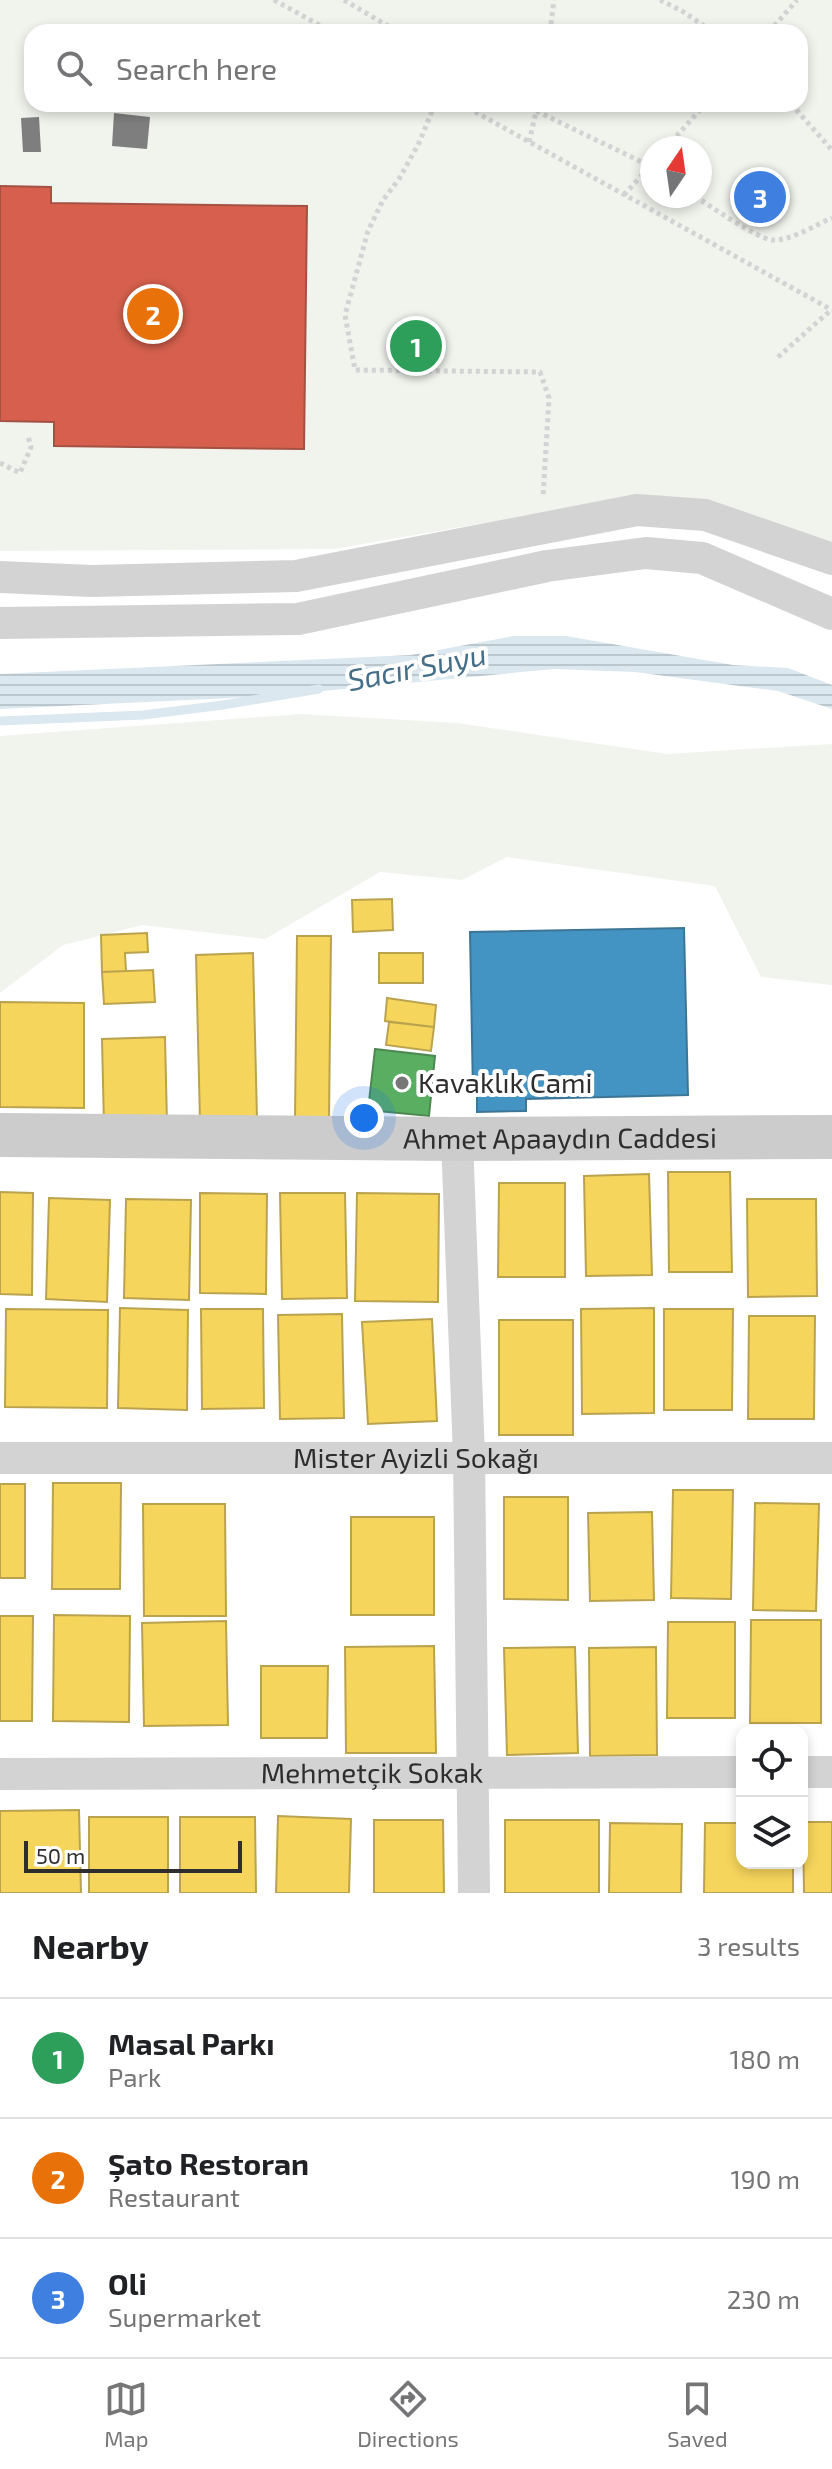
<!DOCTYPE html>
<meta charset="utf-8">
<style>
body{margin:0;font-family:"Exo 2",sans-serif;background:#f2f2f2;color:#202124}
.controls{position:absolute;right:24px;bottom:24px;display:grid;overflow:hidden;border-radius:16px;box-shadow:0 4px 12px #0003}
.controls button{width:72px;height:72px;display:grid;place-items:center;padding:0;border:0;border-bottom:2px solid #e0e0e0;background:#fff;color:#202124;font:40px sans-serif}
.compass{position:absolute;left:640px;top:136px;width:72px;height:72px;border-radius:50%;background:#fff;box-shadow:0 4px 12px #0003;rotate:13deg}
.scale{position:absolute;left:24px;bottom:20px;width:218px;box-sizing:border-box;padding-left:8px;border:4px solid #2e2e2e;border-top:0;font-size:22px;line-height:28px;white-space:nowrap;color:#2e2e2e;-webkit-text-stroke:6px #fff;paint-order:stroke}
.you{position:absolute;left:364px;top:1118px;width:28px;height:28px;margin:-20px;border:6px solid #fff;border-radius:50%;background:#1a73e8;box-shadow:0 0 0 12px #1a73e833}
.badge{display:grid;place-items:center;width:52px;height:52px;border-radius:50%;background:#777;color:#fff;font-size:26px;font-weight:700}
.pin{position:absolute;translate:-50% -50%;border:4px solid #fff;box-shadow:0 2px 8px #0006}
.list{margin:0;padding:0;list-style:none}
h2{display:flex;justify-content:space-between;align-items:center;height:104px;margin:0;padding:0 32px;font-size:34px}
h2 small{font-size:26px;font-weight:400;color:#757577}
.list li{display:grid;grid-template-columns:52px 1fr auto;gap:24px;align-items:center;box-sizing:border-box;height:120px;padding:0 32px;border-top:2px solid #e0e0e0}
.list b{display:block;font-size:30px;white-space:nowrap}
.list p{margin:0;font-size:26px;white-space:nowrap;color:#757577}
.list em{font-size:26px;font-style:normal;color:#757577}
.icon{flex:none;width:44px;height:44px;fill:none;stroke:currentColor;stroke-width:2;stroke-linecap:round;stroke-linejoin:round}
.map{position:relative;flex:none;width:832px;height:1893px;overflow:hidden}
.search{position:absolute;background:#fff;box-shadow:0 4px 12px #0003;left:24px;right:24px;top:24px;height:88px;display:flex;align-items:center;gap:20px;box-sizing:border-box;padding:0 28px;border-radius:24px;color:#757577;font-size:30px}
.sheet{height:464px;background:#fff}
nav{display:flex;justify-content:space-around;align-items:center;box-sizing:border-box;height:112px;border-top:2px solid #e0e0e0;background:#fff;font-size:22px;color:#757577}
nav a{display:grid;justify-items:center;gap:4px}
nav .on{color:#777}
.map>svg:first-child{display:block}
</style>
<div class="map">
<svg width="832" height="1893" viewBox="0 0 832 1893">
<defs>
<pattern id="water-rules" width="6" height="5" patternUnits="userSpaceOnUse" patternTransform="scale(2)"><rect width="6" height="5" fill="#dbe8ef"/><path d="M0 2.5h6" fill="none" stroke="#bcc7cd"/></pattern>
</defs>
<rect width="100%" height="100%" fill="#fff"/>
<!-- green -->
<path fill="#f1f3ed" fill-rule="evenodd" d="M0,0H832V548L634,497L334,549L0,551ZM32,32H800V104H32ZM652,148H700V196H652Z
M301,714L457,723L667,754L832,744V985L761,977L715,886L507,857L462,880L380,872L265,939L142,925L63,945L0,993V736Z"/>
<!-- water -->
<path fill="url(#water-rules)" d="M514,636H566L733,665L788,668L832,685V709L778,691L635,672L554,669L270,696L0,709V674L411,655Z"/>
<!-- homes -->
<path fill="#f6d55c" stroke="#baa34e" stroke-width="2" d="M392,899L393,930L353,932L352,900Z
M147,933L148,952L125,953L126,971L102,972L101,935Z
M297,936H331L329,1120H295Z
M253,953L257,1119L200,1121L196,955Z
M379,953H423V983H379Z
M153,970L155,1002L104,1004L102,972Z
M387,998L436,1005L434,1027L385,1021Z
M0,1002L84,1003V1108L0,1107Z
M389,1022L434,1027L431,1051L386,1045Z
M165,1037L167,1124L104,1126L102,1039Z
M668,1172H730L732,1272H669Z
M649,1174L652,1275L586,1276L584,1176Z
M499,1183H565V1277H498Z
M0,1192L33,1193L32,1295L0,1294Z
M200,1193L267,1194L266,1294L200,1293Z
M280,1193H345L347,1298L282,1299Z
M357,1193L439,1194L438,1302L355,1301Z
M49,1198L110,1200L107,1302L46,1299Z
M126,1199L191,1200L189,1300L124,1298Z
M747,1199H816L817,1296L748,1297Z
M120,1308L188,1310L187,1410L118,1408Z
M654,1308V1413L582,1414L581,1309Z
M6,1309L108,1310L107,1408L5,1407Z
M201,1309H263L264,1408L202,1409Z
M664,1309H733L732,1410H664Z
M342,1314L344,1418L280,1419L278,1315Z
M749,1316H815L814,1419H748Z
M432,1319L437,1421L368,1424L362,1322Z
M499,1320H573V1435H499Z
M53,1483H121L120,1589H52Z
M0,1484H25V1578H0Z
M673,1490H733L731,1599L671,1598Z
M504,1497H568V1600L504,1599Z
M755,1503L819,1504L816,1611L753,1610Z
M143,1504H225L226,1616H144Z
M652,1512L654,1600L590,1601L588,1513Z
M351,1517H434V1615H351Z
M54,1615L130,1616L129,1722L53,1721Z
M0,1616H33L32,1721H0Z
M751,1620H821V1723H750Z
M226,1621L228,1725L144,1726L142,1623Z
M668,1622H735V1718H667Z
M434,1646L436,1753H346L345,1647Z
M575,1647L578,1753L507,1755L504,1648Z
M656,1647L657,1755L590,1756L589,1648Z
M261,1666H328L327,1738H261Z
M79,1810L81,1893H0V1811Z
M278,1816L351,1819L349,1893H276Z
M89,1817H168V1893H89Z
M180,1817H255L256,1893H180Z
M374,1820H443L444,1893H374Z
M505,1820H599V1893H505Z
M803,1822H832V1893H804Z
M610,1823L682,1824L681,1893H609Z
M705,1823H742V1863H793V1893H704Z"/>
<!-- shops -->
<path fill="#d6604d" stroke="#a45144" stroke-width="2" d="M0,186L51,187V203L307,206L304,449L54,446V422L0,421Z"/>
<!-- schools -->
<path fill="#4393c3" stroke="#3d7596" stroke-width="2" d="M684,928L688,1095L526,1099V1111L477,1112V1093L473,1094L470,932Z"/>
<!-- public -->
<path fill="#5aae61" stroke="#4d8852" stroke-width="2" d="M375,1049L435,1056L429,1116L368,1110Z"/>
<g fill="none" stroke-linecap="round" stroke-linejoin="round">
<!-- stream -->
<path stroke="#dbe8ef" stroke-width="9" d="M0,721L143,715L223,705L319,689"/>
</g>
<!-- building -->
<path fill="#7e7e7e" d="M114,113L150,117L147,149L112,146Z
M39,117L41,152H23L21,118Z"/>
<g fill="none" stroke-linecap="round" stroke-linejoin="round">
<!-- path -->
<path stroke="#d3d3d3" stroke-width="5" stroke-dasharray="4 4" stroke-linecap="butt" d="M274,0L332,32
M344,0L398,32
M660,0L682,11L713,32
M550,32L554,0
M769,32L797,0
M435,104L419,143L399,179L383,200L368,231L345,315L355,370L540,372L549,398L543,498
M461,104L832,310
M522,104L652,167
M791,104L832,150
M529,142L538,104
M666,148L705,104
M624,195L650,166
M695,196C710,206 756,238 772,240C791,241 815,225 832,218
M778,357L831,310
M0,463L20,473L31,447L28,436"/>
<!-- street -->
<g stroke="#d3d3d3" stroke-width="32">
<path d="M0,577L92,581L296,576L637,510L705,515L832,559"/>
<path d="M0,623L298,619L547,566L646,553L702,558L832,614"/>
<path d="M457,1139L469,1456L474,1893"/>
<path id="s1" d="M0,1458H832"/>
<path d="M802,1772H832"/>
<path id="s2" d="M0,1774L742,1772"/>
</g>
<!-- secondary -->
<path stroke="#ccc" stroke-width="44" id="s3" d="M0,1135L457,1139L832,1137"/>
</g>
<!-- markers -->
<circle fill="#777" stroke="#fff" stroke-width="3" cx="402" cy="1083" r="8"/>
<g text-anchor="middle" stroke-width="8" stroke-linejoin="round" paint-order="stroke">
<!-- poi labels -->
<g font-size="28" fill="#2e2e2e" stroke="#fff" text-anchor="start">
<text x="418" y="1093">Kavaklık Cami</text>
</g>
<!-- street labels -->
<g font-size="28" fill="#2e2e2e" stroke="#fff">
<text dy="10" stroke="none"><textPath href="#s3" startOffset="560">Ahmet Apaaydın Caddesi</textPath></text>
<text dy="10" stroke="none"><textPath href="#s1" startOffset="416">Mister Ayizli Sokağı</textPath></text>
<text dy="10" stroke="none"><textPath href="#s2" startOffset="372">Mehmetçik Sokak</textPath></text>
</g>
<!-- water labels -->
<g font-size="30" font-style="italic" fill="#456f88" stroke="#fff">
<text transform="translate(417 668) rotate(-11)" y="10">Sacır Suyu</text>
</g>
</g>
</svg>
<div class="controls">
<button><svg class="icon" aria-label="locate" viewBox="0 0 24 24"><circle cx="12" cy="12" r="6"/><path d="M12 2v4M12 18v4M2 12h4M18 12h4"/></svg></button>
<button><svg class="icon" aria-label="layers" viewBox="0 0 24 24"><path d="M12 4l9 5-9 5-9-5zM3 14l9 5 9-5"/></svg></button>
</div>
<svg class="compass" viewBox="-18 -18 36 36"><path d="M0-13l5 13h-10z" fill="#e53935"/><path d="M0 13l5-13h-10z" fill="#757577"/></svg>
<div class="scale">50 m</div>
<div class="you"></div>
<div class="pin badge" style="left:416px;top:346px;background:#2e9e5b">1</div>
<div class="pin badge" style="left:153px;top:314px;background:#e8710a">2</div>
<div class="pin badge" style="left:760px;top:197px;background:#3f7fe0">3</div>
<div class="search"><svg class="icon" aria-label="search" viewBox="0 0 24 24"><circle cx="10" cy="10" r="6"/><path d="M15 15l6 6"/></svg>Search here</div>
</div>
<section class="sheet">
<h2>Nearby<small>3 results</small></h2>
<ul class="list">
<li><span class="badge" style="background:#2e9e5b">1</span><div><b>Masal Parkı</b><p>Park</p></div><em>180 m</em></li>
<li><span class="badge" style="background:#e8710a">2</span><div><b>Şato Restoran</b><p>Restaurant</p></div><em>190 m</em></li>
<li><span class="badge" style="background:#3f7fe0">3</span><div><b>Oli</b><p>Supermarket</p></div><em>230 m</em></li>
</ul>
</section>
<nav>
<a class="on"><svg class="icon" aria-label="map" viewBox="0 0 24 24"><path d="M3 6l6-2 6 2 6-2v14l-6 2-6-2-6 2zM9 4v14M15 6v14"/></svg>Map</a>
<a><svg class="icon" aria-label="directions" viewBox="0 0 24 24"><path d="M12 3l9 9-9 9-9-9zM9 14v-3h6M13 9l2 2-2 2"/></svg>Directions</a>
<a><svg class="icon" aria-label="saved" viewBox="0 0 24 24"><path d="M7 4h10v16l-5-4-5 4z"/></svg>Saved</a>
</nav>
